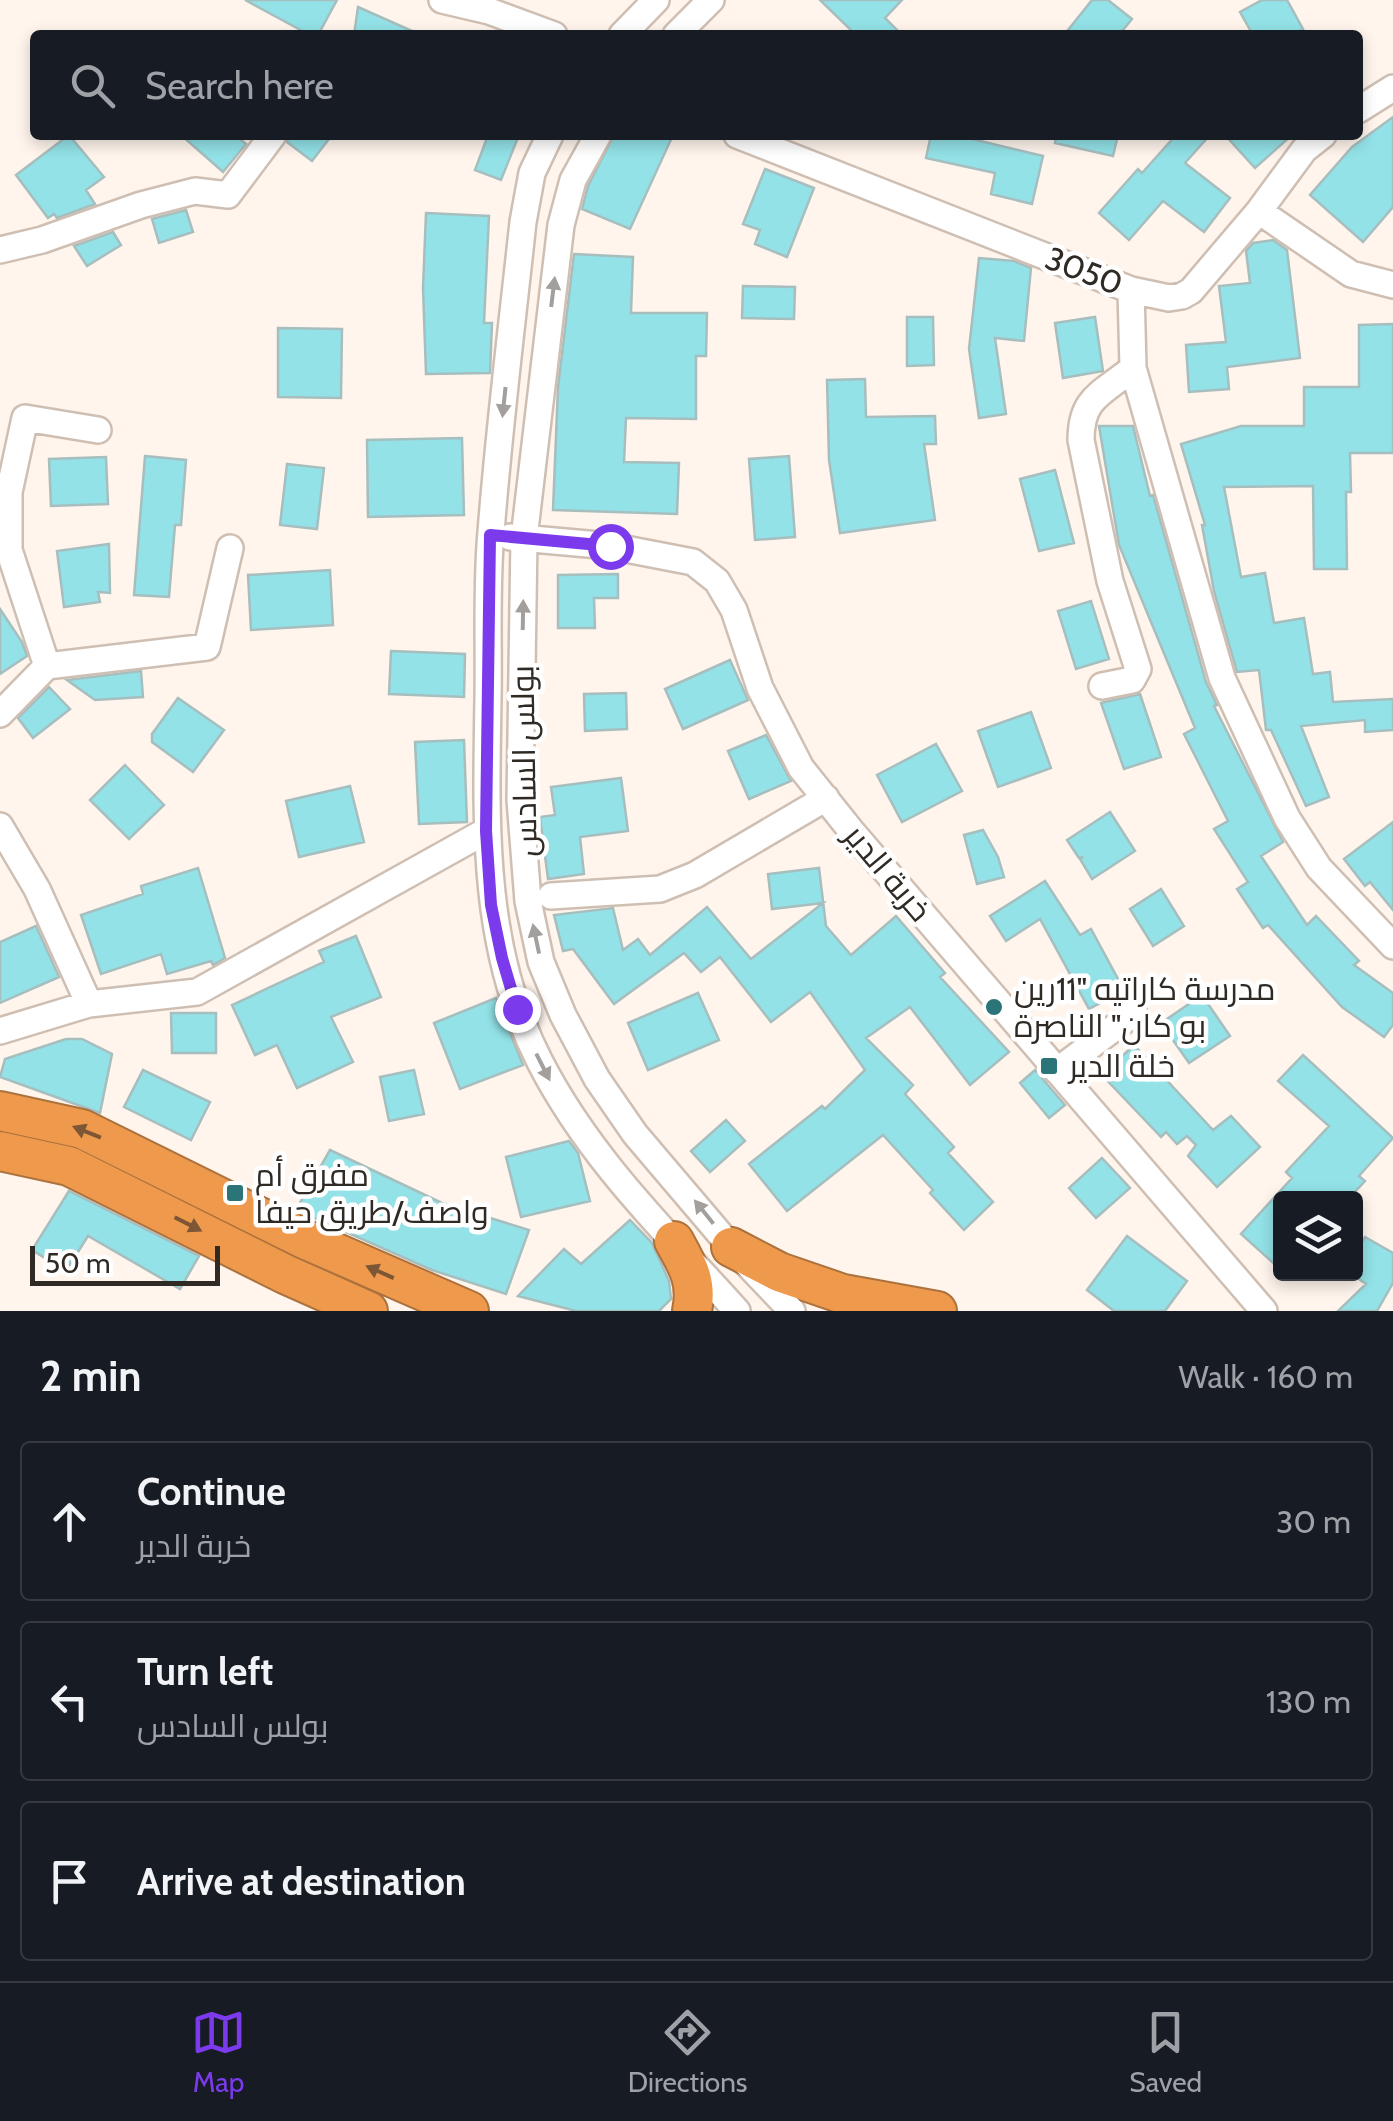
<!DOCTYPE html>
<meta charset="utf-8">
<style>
body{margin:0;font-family:Cabin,Cairo,sans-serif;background:#20242c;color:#f1f3f6}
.controls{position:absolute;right:30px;bottom:30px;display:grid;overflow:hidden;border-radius:10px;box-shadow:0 5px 15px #0003}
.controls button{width:90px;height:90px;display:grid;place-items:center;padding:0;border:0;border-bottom:2px solid #363941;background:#171b24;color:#f1f3f6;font:50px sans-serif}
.scale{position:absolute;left:30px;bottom:25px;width:190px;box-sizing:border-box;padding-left:10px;border:5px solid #302a25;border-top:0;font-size:28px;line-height:35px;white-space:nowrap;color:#302a25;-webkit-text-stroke:8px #fff;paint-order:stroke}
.stop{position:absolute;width:30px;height:30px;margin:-22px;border:8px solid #7c3aed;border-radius:50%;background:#fff}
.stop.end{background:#7c3aed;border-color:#fff;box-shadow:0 2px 10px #0008}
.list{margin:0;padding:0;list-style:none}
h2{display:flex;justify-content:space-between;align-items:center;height:130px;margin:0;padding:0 40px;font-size:42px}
h2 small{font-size:32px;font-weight:400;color:#9ea1a6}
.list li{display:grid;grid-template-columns:65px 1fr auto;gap:30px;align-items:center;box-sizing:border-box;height:160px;margin:0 20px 20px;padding:0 20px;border:2px solid #363941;border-radius:10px}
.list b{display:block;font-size:38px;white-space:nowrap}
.list p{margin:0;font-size:32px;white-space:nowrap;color:#9ea1a6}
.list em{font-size:32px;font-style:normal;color:#9ea1a6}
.icon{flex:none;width:55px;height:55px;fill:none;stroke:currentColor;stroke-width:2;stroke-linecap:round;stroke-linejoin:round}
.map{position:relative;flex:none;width:1393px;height:1311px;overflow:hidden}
.search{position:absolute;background:#171b24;box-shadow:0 5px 15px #0003;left:30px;right:30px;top:30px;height:110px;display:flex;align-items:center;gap:25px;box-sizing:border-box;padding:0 35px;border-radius:10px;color:#9ea1a6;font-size:38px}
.sheet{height:670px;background:#171b24}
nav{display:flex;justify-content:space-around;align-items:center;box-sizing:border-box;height:140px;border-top:2px solid #363941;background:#171b24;font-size:28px;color:#9ea1a6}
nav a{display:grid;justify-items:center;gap:5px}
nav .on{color:#7c3aed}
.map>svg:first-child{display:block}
</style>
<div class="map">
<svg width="1393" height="1311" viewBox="0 0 1393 1311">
<rect width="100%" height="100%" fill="#fff5ed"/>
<!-- building -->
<path fill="#92e2e7" stroke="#a7bebf" stroke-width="2.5" d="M245,0H337L318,35H310Z
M820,0H902L885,18L902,35H856Z
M1092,0H1108L1132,19L1119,35H1064Z
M1262,0H1287L1303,29L1291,35H1253L1240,12Z
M358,7L421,35H354Z
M1393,117V207L1363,242L1310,195L1352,147Z
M69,135L104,177L86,190L95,204L57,218L54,214L48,218L16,175Z
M181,135H235L246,144L223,172Z
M289,135H332L312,161L287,142Z
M488,135H519L501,180L475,170Z
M614,135H673L630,229L582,209L588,186Z
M931,135H968V138L1043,156L1032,204L991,194L995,173L926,158Z
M1056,135H1118L1113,156L1055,143Z
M1176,135H1210L1185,163L1230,198L1204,232L1163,201L1129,240L1099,213L1138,169L1142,173Z
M1225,135H1292L1255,168Z
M765,169L814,188L787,257L755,244L760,230L743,224Z
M186,210L193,232L159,243L152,219Z
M426,213L489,216L484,323H492L490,373L426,374L423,288Z
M113,232L121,245L87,266L74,246Z
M1273,240L1287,250L1300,358L1227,367L1229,389L1189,392L1186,345L1226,342L1219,286L1250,283L1246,251L1253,243Z
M574,254L633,257L631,313H707L706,356H696V419L626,418L624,462L679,463L677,514L553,510L558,387Z
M979,258L1014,261L1031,268L1024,341L995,338L1006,414L979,418L969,349Z
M743,286L795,287L794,319L742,318Z
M907,317H933L934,365L907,366Z
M1095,317L1103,371L1063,378L1055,323Z
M1393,324V453H1350L1351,492H1346L1347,569H1314L1313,486L1224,487L1241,577L1265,573L1274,623L1304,618L1313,674L1330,672L1333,702L1393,699V730L1365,732V720L1301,726L1329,797L1306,806L1271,730H1266L1259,670L1237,672L1214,591L1202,525H1205L1181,444L1241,426H1304V387H1359V325Z
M278,328L342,329L341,398L278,397Z
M865,379L866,417L935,416L936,444H924L935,520L840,533L829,460L827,380Z
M1099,426H1133L1150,496L1153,495L1206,682L1217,705L1214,706L1283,842L1261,856L1307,925L1316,916L1359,961L1354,965L1393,993V1025L1384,1037L1342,1007L1268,925L1263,928L1237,889L1248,882L1214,829L1228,821L1184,734L1195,728L1119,545Z
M462,438L464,515L368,517L367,440Z
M145,456L186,460L181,525H175L169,597L134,595Z
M789,456L795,537L755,540L749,459Z
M106,457L108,504L51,506L49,459Z
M287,464L324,468L317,529L280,525Z
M1055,470L1074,543L1039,551L1020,479Z
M109,544L110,593L98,592L100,602L64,607L57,551Z
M330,570L333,625L251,630L248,575Z
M618,574V598H594L595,628H558V575Z
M1091,601L1109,659L1076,669L1058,611Z
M0,609L22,642L27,656L0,674Z
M391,651L465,654L464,697L389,694Z
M730,660L748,700L683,729L665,689Z
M141,671L143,697L95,700L67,680Z
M49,687L70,709L33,738L18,718Z
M626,693L627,729L585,731L584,694Z
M1140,694L1161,757L1124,769L1101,703Z
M178,698L224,730L193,772L152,742V734Z
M1031,712L1051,768L998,787L978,731Z
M766,735L791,781L749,799L728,751Z
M464,740L467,822L419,824L415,742Z
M936,744L962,791L902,822L877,775Z
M125,765L164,805L129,839L90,800Z
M621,778L628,831L580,837L584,874L548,879L540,817L555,815L551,787Z
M350,786L364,842L299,857L286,801Z
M1110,812L1135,851L1092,879L1080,859L1083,857L1079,858L1067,840Z
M1393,822V910L1370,882L1365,886L1344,859Z
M983,830L998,857L1004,877L977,884L964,835Z
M198,868L225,958L213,965L211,961L167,974L161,954L101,974L81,915L143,894L141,886Z
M819,868L826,926L851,955L896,916L945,973L940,977L1009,1052L970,1085L910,1007L866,1038L913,1085L905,1094L954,1147L948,1153L993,1202L964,1230L930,1193L933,1190L883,1135L787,1211L749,1164L822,1106L825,1109L865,1070L810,992L771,1022L720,957L701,972L684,953L614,1004L573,949L563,951L554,915L613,908L623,950L638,939L650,955L707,907L751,959L823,903L772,909L768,874Z
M1045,881L1080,935L1091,929L1124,990L1089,1009L1040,919L1006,941L990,916Z
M1161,889L1184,926L1153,946L1130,909Z
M36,926L59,977L0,1003V942Z
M356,936L381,997L331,1017L353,1062L297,1088L277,1045L255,1055L232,1005L324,962L319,951Z
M698,993L719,1040L648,1070L628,1023Z
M1202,995L1230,1036L1189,1063L1161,1023Z
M496,998L523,1065L460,1089L434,1023Z
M171,1013H216V1053H172Z
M66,1039H82L112,1054L100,1113L0,1077L5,1059Z
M1134,1045L1213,1130L1231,1116L1260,1147L1217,1187L1188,1156L1196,1145L1187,1136L1177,1144L1166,1132L1161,1137L1102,1075Z
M1303,1055L1393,1138L1359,1176L1365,1181L1349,1198H1280V1269L1241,1234L1292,1178L1286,1172L1329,1126L1278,1081Z
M143,1070L210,1102L191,1140L124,1107Z
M414,1070L424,1114L389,1121L380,1077Z
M1035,1070L1065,1105L1049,1118L1020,1083Z
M726,1120L745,1141L710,1172L691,1151Z
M569,1141L578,1153L590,1201L521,1217L506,1157Z
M330,1150L442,1203L529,1230L506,1294L432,1270L296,1210Z
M1102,1158L1130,1188L1096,1218L1069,1188Z
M69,1191L199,1256L180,1289L88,1236L66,1271L32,1250Z
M630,1220L652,1243L669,1281L671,1299L659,1311H576L518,1296L564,1249L581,1264Z
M1127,1236L1187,1281L1165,1311H1114L1087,1290Z
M1365,1237L1393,1253V1283L1377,1311H1338L1366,1284L1356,1277V1253Z"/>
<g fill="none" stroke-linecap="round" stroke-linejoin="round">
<!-- minor casing -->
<g stroke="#cfbfb3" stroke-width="30">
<path id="minor" d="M442,0L489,11L554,35
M622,35L656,0
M676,35L711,0
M1358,110L1393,88
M550,135L532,173L523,222C512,325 499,428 491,532C486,587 489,643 488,699C486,823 481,948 540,1062C590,1159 665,1231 737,1311
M598,135L573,180L561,225L524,538L520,800L528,901L541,962L563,1015L597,1079L635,1134L731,1247L792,1311
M737,135L1131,290L1169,298L1182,296L1191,291L1259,211L1351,274L1393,285
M1259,211L1304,150L1323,135
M0,250L42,240L141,205L195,191L228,195L273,135
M1131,290L1133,368L1222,678L1287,818L1319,868L1393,946
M510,537L610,546L693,562L717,581L734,610L760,688L801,768L853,833L1264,1311
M47,666L9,550V492L25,418L98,430
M1102,686L1132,680L1138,669L1110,581L1081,440C1081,397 1102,394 1133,368
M0,714L47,666L207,647L230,548
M0,826L37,889L89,1004
M551,896L660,889L695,875L826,798
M0,1031L89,1004L197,992L486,831
M1057,1071L1134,1013"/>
</g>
<!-- highway casing -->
<g stroke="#ac723e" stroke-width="42">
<path id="highway" d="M0,1111L82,1129L302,1238L469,1311
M0,1151L69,1166L285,1274L368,1311
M674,1241C688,1266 698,1282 692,1311
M731,1247L779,1272L843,1294L937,1311"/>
</g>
<!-- minor -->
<use href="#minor" stroke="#fff" stroke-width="25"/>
<!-- highway -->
<use href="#highway" stroke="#ef994c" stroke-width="38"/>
</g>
<!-- one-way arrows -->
<defs><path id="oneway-solid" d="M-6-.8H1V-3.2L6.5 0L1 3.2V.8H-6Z" transform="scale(2.5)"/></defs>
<g fill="#a29f9d">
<use href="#oneway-solid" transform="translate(553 292) rotate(-83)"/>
<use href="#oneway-solid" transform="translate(504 402) rotate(96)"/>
<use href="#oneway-solid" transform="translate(523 615) rotate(-89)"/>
<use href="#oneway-solid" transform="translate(536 939) rotate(-102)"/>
<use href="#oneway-solid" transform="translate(543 1067) rotate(63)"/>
<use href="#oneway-solid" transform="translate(704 1212) rotate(-129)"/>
</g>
<g fill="#7c5635">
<use href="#oneway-solid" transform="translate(87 1132) rotate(-158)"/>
<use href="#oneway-solid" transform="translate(188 1224) rotate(27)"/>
<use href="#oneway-solid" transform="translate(380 1272) rotate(-156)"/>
</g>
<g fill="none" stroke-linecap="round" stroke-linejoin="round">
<!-- route -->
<path stroke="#7c3aed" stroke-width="12" d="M517,1009L502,958L491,905L486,831L490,535L610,546"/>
</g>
<!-- markers -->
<g fill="#2b7579" stroke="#fff" stroke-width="4">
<circle cx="994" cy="1007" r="10"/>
<rect x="1039" y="1056" width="20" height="20" rx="5"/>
<rect x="225" y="1183" width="20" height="20" rx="5"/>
</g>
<g text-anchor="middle" stroke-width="9" stroke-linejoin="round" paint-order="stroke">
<!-- street labels -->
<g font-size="32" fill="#302a25" stroke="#fff">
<text transform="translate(1084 271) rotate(21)" y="11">3050</text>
<text transform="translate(524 761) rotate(-91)" y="11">بولس السادس</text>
<text transform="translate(888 873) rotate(50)" y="11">خربة الدير</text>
</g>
<!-- poi labels -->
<g font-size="32" fill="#302a25" stroke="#fff" text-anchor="start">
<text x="1014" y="1000">مدرسة كاراتيه "11رين<tspan x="1014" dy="37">بو كان" الناصرة</tspan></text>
<text x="1069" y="1077">خلة الدير</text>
<text x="255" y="1186">مفرق أم<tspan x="255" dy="37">واصف/طريق حيفا</tspan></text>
</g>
</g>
</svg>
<div class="controls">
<button><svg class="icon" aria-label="layers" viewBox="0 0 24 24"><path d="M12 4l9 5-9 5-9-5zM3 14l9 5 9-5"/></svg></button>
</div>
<div class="scale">50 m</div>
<div class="stop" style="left:610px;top:546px"></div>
<div class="stop end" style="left:517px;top:1009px"></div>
<div class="search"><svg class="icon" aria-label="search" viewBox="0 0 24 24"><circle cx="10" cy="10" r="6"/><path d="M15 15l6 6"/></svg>Search here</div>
</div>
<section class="sheet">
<h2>2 min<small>Walk · 160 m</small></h2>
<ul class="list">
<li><svg class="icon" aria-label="ahead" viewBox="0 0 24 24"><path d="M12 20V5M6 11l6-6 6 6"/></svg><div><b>Continue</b><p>خربة الدير</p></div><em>30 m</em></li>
<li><svg class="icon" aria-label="left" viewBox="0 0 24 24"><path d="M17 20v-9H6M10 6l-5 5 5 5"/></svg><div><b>Turn left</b><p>بولس السادس</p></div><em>130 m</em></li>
<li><svg class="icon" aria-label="arrive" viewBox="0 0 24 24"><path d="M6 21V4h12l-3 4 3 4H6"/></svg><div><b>Arrive at destination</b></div></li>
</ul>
</section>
<nav>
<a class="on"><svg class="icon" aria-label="map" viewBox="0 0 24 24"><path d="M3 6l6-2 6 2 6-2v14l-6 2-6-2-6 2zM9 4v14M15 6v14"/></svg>Map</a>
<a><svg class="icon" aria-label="directions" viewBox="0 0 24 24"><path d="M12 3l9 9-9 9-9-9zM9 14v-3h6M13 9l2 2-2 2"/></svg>Directions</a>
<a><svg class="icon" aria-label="saved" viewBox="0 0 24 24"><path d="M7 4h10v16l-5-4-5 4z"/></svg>Saved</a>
</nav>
